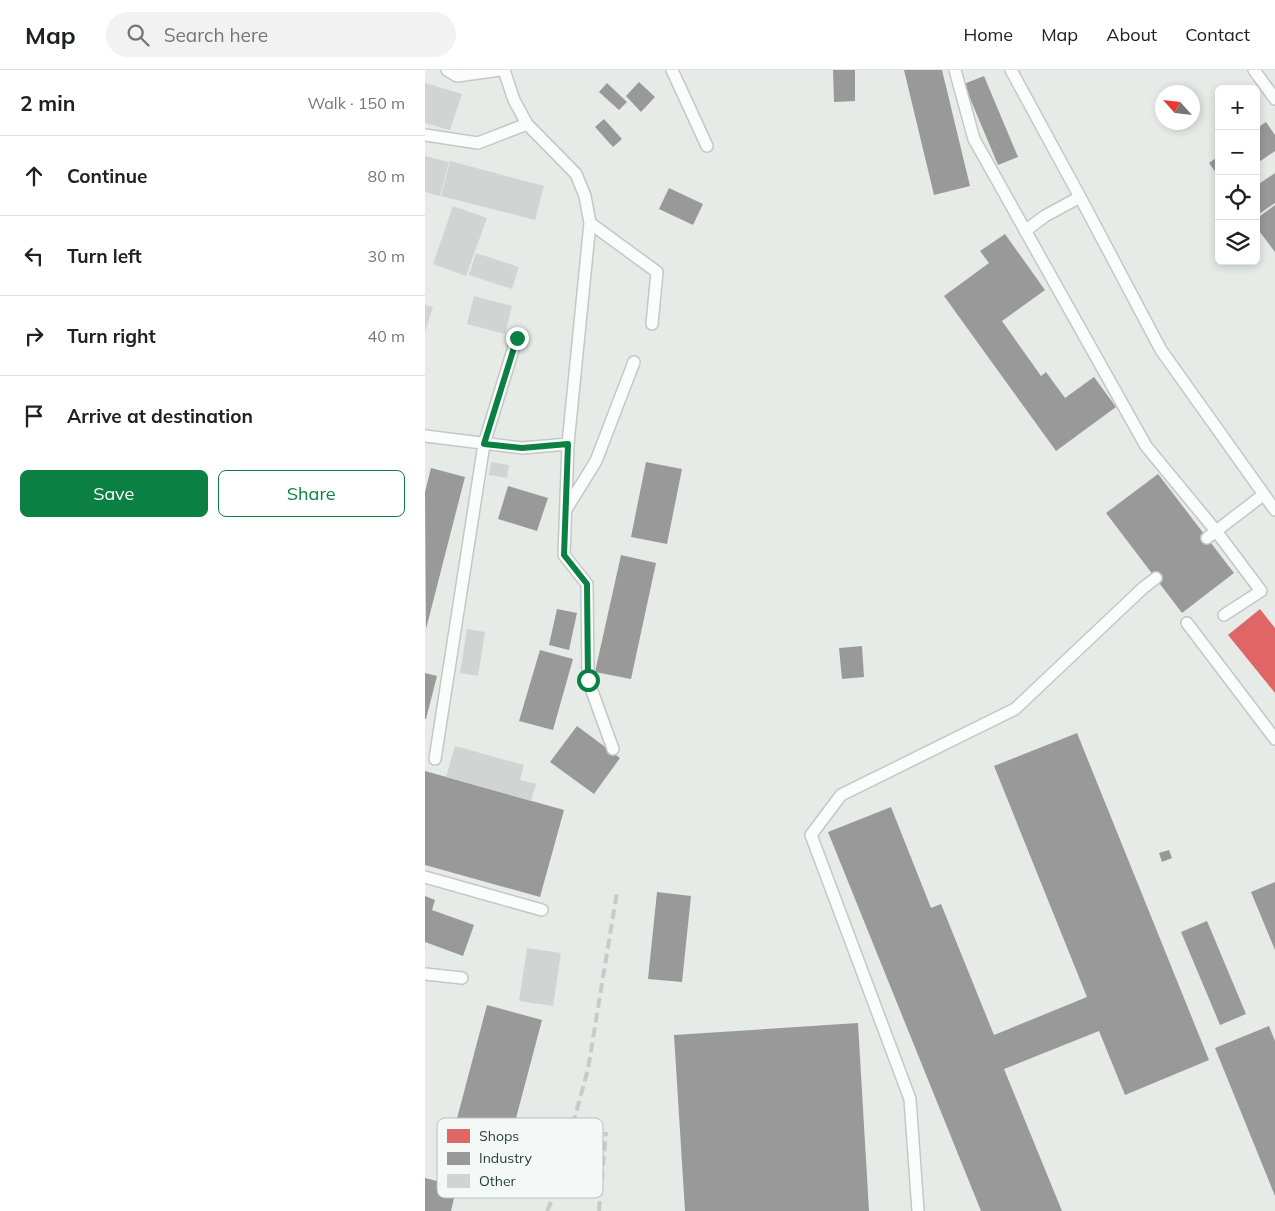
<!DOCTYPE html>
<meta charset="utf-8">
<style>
body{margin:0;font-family:Mulish,sans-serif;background:#f2f2f2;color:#202124}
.controls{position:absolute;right:15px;top:15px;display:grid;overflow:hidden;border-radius:8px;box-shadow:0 2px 8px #0003}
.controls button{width:45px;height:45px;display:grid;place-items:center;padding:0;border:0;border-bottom:1px solid #e0e0e0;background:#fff;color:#202124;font:25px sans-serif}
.compass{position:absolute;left:730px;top:15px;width:45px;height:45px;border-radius:50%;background:#fff;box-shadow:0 2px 8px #0003;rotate:297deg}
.stop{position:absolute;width:15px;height:15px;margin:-11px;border:4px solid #0b8043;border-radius:50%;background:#fff}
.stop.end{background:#0b8043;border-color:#fff;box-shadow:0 1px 5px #0008}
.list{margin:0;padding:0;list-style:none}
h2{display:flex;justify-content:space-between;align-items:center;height:65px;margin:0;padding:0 20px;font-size:21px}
h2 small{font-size:16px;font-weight:400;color:#757577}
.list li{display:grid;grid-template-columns:32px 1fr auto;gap:15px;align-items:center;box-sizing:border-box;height:80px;padding:0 20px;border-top:1px solid #e0e0e0}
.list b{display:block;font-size:19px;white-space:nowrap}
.list em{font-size:16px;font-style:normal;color:#757577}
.actions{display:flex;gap:10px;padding:15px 20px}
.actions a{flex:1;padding:11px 0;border:1px solid #0b8043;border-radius:8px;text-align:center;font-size:18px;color:#0b8043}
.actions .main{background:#0b8043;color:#fff}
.icon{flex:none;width:28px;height:28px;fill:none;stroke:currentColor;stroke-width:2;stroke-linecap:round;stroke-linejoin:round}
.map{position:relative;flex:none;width:850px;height:1141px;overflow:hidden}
header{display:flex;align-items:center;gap:30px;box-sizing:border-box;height:70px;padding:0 25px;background:#fff;border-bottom:1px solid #e0e0e0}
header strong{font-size:24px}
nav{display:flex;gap:28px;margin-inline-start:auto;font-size:18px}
.search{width:350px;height:45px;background:#f2f2f2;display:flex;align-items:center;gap:12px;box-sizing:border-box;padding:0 18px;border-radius:28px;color:#757577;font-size:19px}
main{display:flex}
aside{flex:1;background:#fff}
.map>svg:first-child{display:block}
</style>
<header>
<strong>Map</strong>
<div class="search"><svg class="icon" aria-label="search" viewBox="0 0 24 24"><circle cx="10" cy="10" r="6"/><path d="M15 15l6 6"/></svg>Search here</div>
<nav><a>Home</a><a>Map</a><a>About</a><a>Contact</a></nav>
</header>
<main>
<aside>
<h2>2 min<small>Walk · 150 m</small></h2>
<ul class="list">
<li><svg class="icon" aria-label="ahead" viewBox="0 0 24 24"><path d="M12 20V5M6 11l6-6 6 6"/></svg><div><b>Continue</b></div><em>80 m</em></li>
<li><svg class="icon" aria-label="left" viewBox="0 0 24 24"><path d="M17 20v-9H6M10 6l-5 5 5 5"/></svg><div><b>Turn left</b></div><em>30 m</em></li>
<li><svg class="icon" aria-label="right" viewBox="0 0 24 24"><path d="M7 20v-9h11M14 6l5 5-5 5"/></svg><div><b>Turn right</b></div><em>40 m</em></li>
<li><svg class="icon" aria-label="arrive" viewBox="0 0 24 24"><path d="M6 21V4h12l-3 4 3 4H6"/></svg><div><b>Arrive at destination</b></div></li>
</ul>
<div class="actions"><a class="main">Save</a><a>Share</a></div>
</aside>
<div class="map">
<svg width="850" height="1141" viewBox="0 0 850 1141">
<rect width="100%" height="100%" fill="#e6ebe8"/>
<!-- shops -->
<path fill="#e06666" d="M835,539L850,558V623L803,565Z"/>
<!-- industry -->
<path fill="#999" d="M408,0H430V31L409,32Z
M479,0H517L545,116L509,125Z
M559,6L593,87L573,95L539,14Z
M214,12L230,27L216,42L201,26Z
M182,13L202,32L194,40L174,22Z
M179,49L197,69L188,77L170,57Z
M841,52L850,65V81L831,94V59Z
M794,86V107L784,93Z
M850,103V133L831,146V116Z
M244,118L278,134L268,155L234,139Z
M850,135V182L831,157V149Z
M580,164L620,220L577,251L616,306L621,302L640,328L669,307L691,337L631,381L519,226L564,193L555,181Z
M221,392L257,399L242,474L206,467Z
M6,398L40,407L1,559L0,422Z
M733,404L809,503L757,543L681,443Z
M83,416L123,428L112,461L73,449Z
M196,485L231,493L206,609L170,602Z
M132,539L152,543L144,580L124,575Z
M437,576L439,607L417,609L414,578Z
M115,580L148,589L128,660L94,651Z
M0,603L12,606L1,649H0Z
M152,656L195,688L169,724L125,692Z
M652,663L784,990L700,1025L674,961L579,999L637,1141H556L403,762L466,737L506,838L516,834L569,965L662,927L569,696Z
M0,701L139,740L115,827L0,795Z
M744,780L747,788L737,792L734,783Z
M850,812V880L826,822Z
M232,822L266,826L257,912L223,909Z
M0,826L10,830L7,840L49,855L38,886L0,872Z
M782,851L821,944L795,955L756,862Z
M62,935L117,950L76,1105L21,1090Z
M433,953L444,1141H260L249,965Z
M844,956L850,971V1126L790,978Z
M0,1108L32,1116L26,1141H0Z"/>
<!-- building -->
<path fill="#d0d4d2" d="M0,13L37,24L25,60L0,53Z
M0,86L24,92L15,126L0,122Z
M25,91L119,116L110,150L16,126Z
M28,136L62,148L41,206L8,194Z
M51,183L94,197L87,219L44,205Z
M49,226L87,236L80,264L42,254Z
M0,235L8,237L0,262Z
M66,392L84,395L82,408L64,405Z
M42,559L60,562L53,606L35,603Z
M30,676L99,695L95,710L111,714L106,731L21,707Z
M102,878L136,883L128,936L94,931Z"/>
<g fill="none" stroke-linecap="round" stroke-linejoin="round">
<!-- lane casing -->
<g stroke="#c3c8c5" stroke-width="14">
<path id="lane" d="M22,0L32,6L75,0
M247,0L282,76
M530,0L549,69L721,376L791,461L836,521L799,545
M586,0L655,127L736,280L850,440
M829,0L850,29
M0,65L53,73L102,54
M165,153L232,202L227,254
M600,161L620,146L655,127
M0,366L97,378L143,374L165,153L160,126L151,104L102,54L89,30L79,0
M143,374L139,485L162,514L163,610L188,679
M142,438L171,391L209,292
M782,468L838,425
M762,553L850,669
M10,689L59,374L92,267
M0,807L117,840
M0,904L37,908
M493,1141L485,1029L386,765L416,725L590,639L718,518L731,508"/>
</g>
<!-- lane -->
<use href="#lane" stroke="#fbfcfc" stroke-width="11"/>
<!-- rail -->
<path stroke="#c7ccca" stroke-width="4" stroke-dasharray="10 5" stroke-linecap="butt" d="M122,1141L128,1128L163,999L192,822
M174,1141L181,1062"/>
</g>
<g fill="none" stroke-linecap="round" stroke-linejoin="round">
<!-- route -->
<path stroke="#0b8043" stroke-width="6" d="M92,268L59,374L97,378L143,374L139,485L162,514L163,610"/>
</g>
<!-- legend -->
<rect x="12" y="1048" width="166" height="80" rx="8" fill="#f4f9f7" stroke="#b6c1bd" stroke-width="1"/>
<rect x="22" y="1059" width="23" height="14" fill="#e06666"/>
<rect x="22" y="1082" width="23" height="13" fill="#999"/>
<rect x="22" y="1104" width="23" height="14" fill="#d0d4d2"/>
<g font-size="14" fill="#243d35">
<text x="54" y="1071">Shops</text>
<text x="54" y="1093">Industry</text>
<text x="54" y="1116">Other</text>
</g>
</svg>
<div class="controls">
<button>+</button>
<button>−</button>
<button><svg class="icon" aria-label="locate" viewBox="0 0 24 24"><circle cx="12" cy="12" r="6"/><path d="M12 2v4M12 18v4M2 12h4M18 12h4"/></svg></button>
<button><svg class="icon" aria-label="layers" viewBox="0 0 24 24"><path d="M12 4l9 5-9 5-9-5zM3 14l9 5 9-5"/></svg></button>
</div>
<svg class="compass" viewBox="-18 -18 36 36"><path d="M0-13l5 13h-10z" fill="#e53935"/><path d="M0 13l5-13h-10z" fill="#757577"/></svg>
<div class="stop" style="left:163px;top:610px"></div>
<div class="stop end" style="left:92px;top:268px"></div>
</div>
</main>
